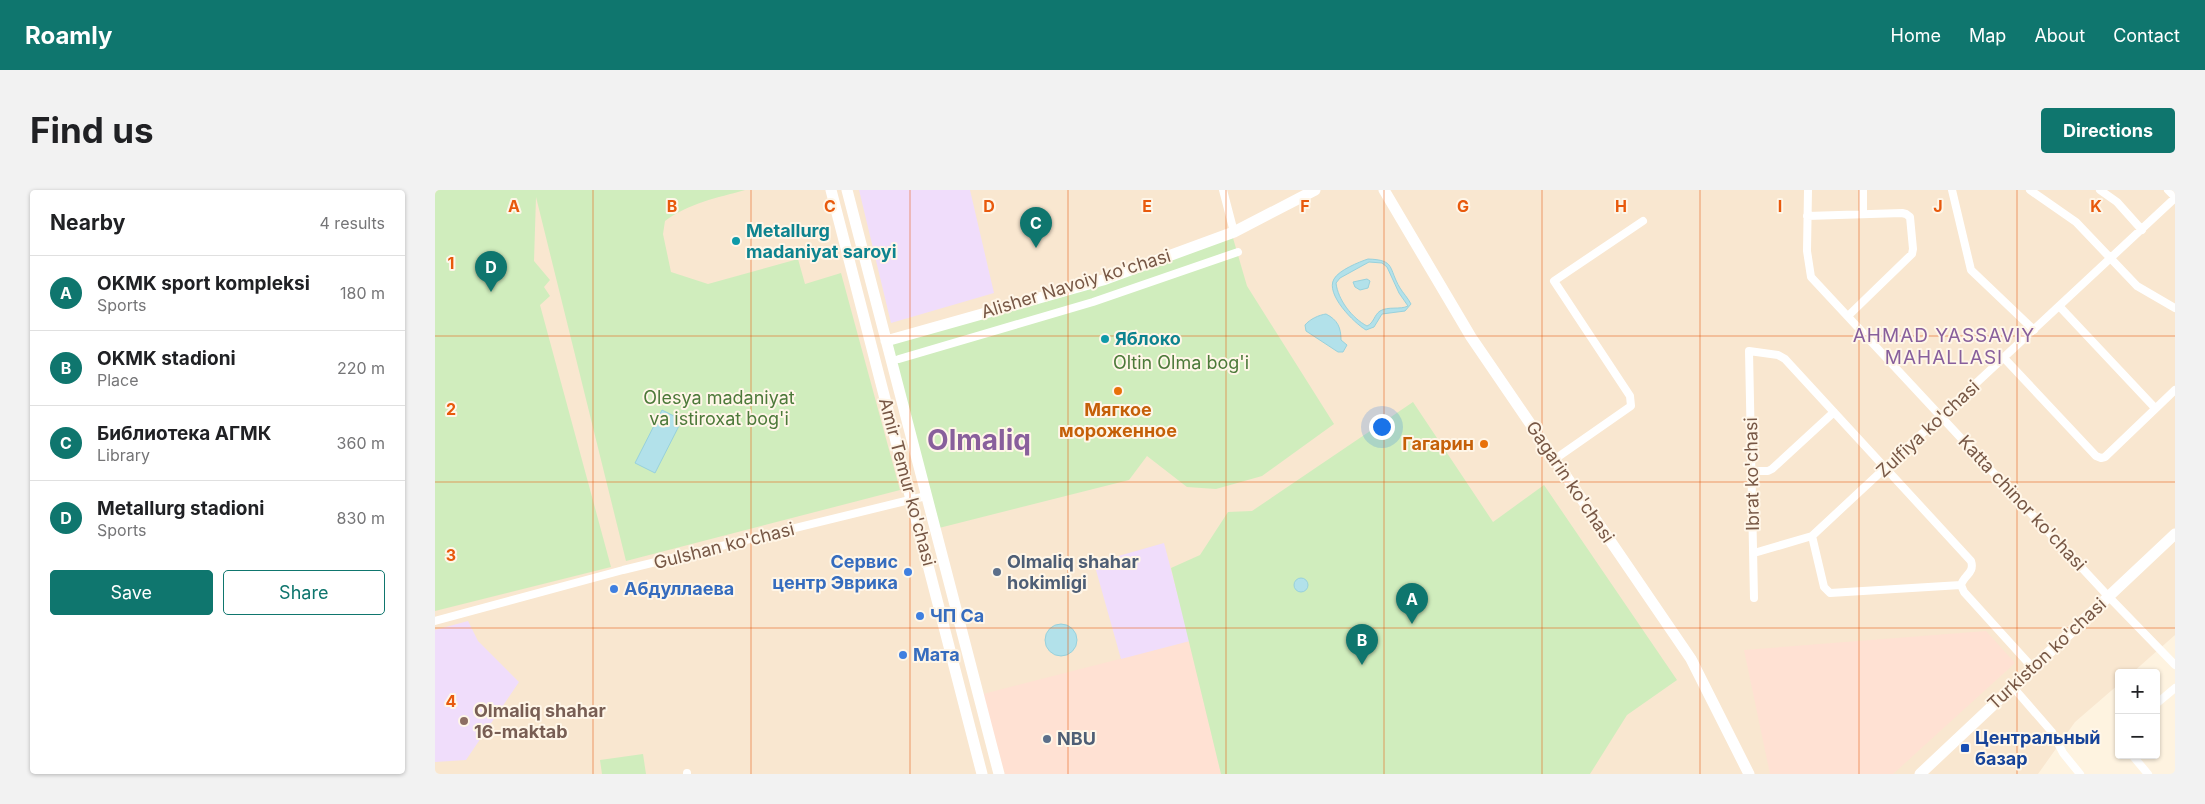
<!DOCTYPE html>
<meta charset="utf-8">
<style>
body{margin:0;font-family:Inter,sans-serif;background:#f2f2f2;color:#202124}
.controls{position:absolute;right:15px;bottom:15px;display:grid;overflow:hidden;border-radius:5px;box-shadow:0 1px 4px #0004}
.controls button{width:45px;height:45px;display:grid;place-items:center;padding:0;border:0;border-bottom:1px solid #e0e0e0;background:#fff;color:#202124;font:25px sans-serif}
.you{position:absolute;left:946px;top:236px;width:18px;height:18px;margin:-12px;border:4px solid #fff;border-radius:50%;background:#1a73e8;box-shadow:0 0 0 8px #1a73e833}
.badge{display:grid;place-items:center;width:32px;height:32px;border-radius:50%;background:#0f766e;color:#fff;font-size:16px;font-weight:700}
.pin{position:absolute;translate:-50% -41px;filter:drop-shadow(0 1px 2px #0008)}
.pin::after{content:'';position:absolute;top:26px;width:18px;height:15px;background:inherit;clip-path:polygon(0 0,100% 0,50% 100%)}
.list{margin:0;padding:0;list-style:none}
h2{display:flex;justify-content:space-between;align-items:center;height:65px;margin:0;padding:0 20px;font-size:21px}
h2 small{font-size:16px;font-weight:400;color:#757577}
.list li{display:grid;grid-template-columns:32px 1fr auto;gap:15px;align-items:center;box-sizing:border-box;height:75px;padding:0 20px;border-top:1px solid #e0e0e0}
.list b{display:block;font-size:19px;white-space:nowrap}
.list p{margin:0;font-size:16px;white-space:nowrap;color:#757577}
.list em{font-size:16px;font-style:normal;color:#757577}
.actions{display:flex;gap:10px;padding:15px 20px}
.actions a{flex:1;padding:11px 0;border:1px solid #0f766e;border-radius:5px;text-align:center;font-size:18px;color:#0f766e}
.actions .main{background:#0f766e;color:#fff}
.map{position:relative;flex:none;width:1740px;height:584px;overflow:hidden;border-radius:5px}
header{display:flex;align-items:center;gap:30px;box-sizing:border-box;height:70px;padding:0 25px;background:#0f766e;color:#fff}
header strong{font-size:24px}
nav{display:flex;gap:28px;margin-inline-start:auto;font-size:18px}
.intro{display:flex;align-items:center;justify-content:space-between;box-sizing:border-box;height:120px;padding:0 30px}
h1{margin:0;font-size:35px}
.button{padding:12px 22px;border-radius:5px;background:#0f766e;color:#fff;font-size:18px;font-weight:700}
main{display:flex;gap:30px;padding:0 30px}
aside{flex:1;background:#fff;border-radius:5px;box-shadow:0 1px 4px #0004}
.map>svg:first-child{display:block}
</style>
<header>
<strong>Roamly</strong>
<nav><a>Home</a><a>Map</a><a>About</a><a>Contact</a></nav>
</header>
<div class="intro"><h1>Find us</h1><a class="button">Directions</a></div>
<main>
<aside>
<h2>Nearby<small>4 results</small></h2>
<ul class="list">
<li><span class="badge">A</span><div><b>OKMK sport kompleksi</b><p>Sports</p></div><em>180 m</em></li>
<li><span class="badge">B</span><div><b>OKMK stadioni</b><p>Place</p></div><em>220 m</em></li>
<li><span class="badge">C</span><div><b>Библиотека АГМК</b><p>Library</p></div><em>360 m</em></li>
<li><span class="badge">D</span><div><b>Metallurg stadioni</b><p>Sports</p></div><em>830 m</em></li>
</ul>
<div class="actions"><a class="main">Save</a><a>Share</a></div>
</aside>
<div class="map">
<svg width="1740" height="584" viewBox="0 0 1740 584">
<rect width="100%" height="100%" fill="#fef3e0"/>
<!-- residential -->
<path fill="#f9e7d0" d="M0,0H1740V445L1697,483H1684V494L1640,532L1603,584H0Z"/>
<!-- commercial -->
<path fill="#ffe1d3" d="M1551,441L1580,473L1458,584H1335L1309,460Z
M755,451L786,584H570L548,504Z"/>
<!-- education -->
<path fill="#f0ddfb" d="M424,0H535L559,103L456,133Z
M729,353L755,451L686,469L659,373Z
M33,431L43,451L84,492L31,570L0,572V440Z"/>
<!-- green -->
<path fill="#d0edbd" d="M0,0H310C282,8 254,13 230,31L228,44L236,82L273,94L363,69L370,94L406,83L465,300L191,371L101,7L99,71L115,90L109,97L115,106L105,115L176,377L0,421Z
M798,48L812,96L899,234L827,286L781,299L752,297L712,266L694,290L504,338L455,155Z
M978,212L1058,332L1109,295L1242,490L1192,525L1155,584H786L736,378L765,365L793,322L817,321Z
M208,564L211,584H167L165,570Z"/>
<!-- water -->
<path fill="#b2e1ea" stroke="#98d1dc" fill-rule="evenodd" d="M933,69C961,70 953,78 965,98C968,103 973,108 976,114L970,121L947,124L939,137L931,140C919,133 890,104 899,89C904,80 924,72 933,69ZM934,72L947,73L952,77L964,103L973,116C965,120 953,116 945,121C939,125 939,133 932,136C917,128 903,110 901,93L905,88Z
M932,89L935,91L933,98L925,100L920,97L918,92Z
M891,124C903,130 906,138 906,150L912,155L908,162H903L871,141L870,135C875,129 884,125 891,124Z
M227,220L247,230L220,283L200,273Z
M859 395a7 7 0 1 1 14 0a7 7 0 1 1-14 0Z
M610 450a16 16 0 1 1 32 0a16 16 0 1 1-32 0Z"/>
<g fill="none" stroke-linecap="round" stroke-linejoin="round">
<!-- street -->
<path stroke="#fff" stroke-width="8" d="M788,0L799,42
M1373,0L1372,61L1376,87L1673,406L1740,475
M1428,0V24
M1517,0L1536,80L1599,140
M1595,0L1641,32L1702,96L1740,118
M1665,0L1682,12L1707,40
M1733,0L1740,7
M1372,26L1467,23L1471,24L1475,27L1478,59L1477,64L1413,126
M1625,117L1720,218
M1569,168L1661,266L1666,268L1670,267L1740,200
M464,169L658,112L803,62
M1120,269L1196,216L1195,206L1119,91L1208,31
M1317,281H1333L1337,279L1399,222
M1377,346L1389,397L1395,403L1526,395
M1319,363L1377,346L1740,8
M1319,408L1314,161L1343,165L1350,169L1536,371C1540,383 1529,385 1526,395L1529,402L1597,477
M0,431L188,380L491,306
M1577,496L1617,542L1628,563L1645,584
M1721,514L1740,498
M1697,565L1713,584
M252,584V583"/>
<!-- secondary -->
<path stroke="#fff" stroke-width="11" d="M396,0L547,584
M412,0L564,584
M949,0L1036,147L1256,469L1314,584
M451,151L668,90L799,42L880,0
M1485,584L1740,344"/>
</g>
<!-- grid -->
<path fill="none" stroke="#e8590c" stroke-width="1" stroke-opacity="0.55" d="M158,0V584M316,0V584M475,0V584M633,0V584M791,0V584M949,0V584M1107,0V584M1265,0V584M1424,0V584M1582,0V584M0,146H1740M0,292H1740M0,438H1740"/>
<!-- markers -->
<g fill="#0f9aa8" stroke="#fff6e8" stroke-width="2">
<circle cx="301" cy="51" r="5"/>
<circle cx="670" cy="149" r="5"/>
</g>
<g fill="#e8710a" stroke="#fff6e8" stroke-width="2">
<circle cx="683" cy="201" r="5"/>
<circle cx="1049" cy="254" r="5"/>
</g>
<g fill="#3f7fe0" stroke="#fff6e8" stroke-width="2">
<circle cx="473" cy="382" r="5"/>
<circle cx="179" cy="399" r="5"/>
<circle cx="485" cy="426" r="5"/>
<circle cx="468" cy="465" r="5"/>
</g>
<g fill="#5c6f8a" stroke="#fff6e8" stroke-width="2">
<circle cx="562" cy="382" r="5"/>
<circle cx="612" cy="549" r="5"/>
</g>
<circle fill="#8d6e63" stroke="#fff6e8" stroke-width="2" cx="29" cy="531" r="5"/>
<rect fill="#1a4fb4" stroke="#fff6e8" stroke-width="2" x="1525" y="553" width="10" height="10" rx="2.5"/>
<g text-anchor="middle" stroke-width="4" stroke-linejoin="round" paint-order="stroke">
<!-- culture labels -->
<g font-size="18" font-weight="bold" fill="#0d838f" stroke="#fff6e8" text-anchor="start">
<text x="311" y="47">Metallurg<tspan x="311" dy="21">madaniyat saroyi</tspan></text>
<text x="680" y="155">Яблоко</text>
</g>
<!-- street labels -->
<g font-size="18" fill="#775745" stroke="#fff6e8">
<text transform="translate(641 94) rotate(-17)" y="6">Alisher Navoiy ko'chasi</text>
<text transform="translate(1493 239) rotate(-43)" y="6">Zulfiya ko'chasi</text>
<text transform="translate(1317 284) rotate(-91)" y="6">Ibrat ko'chasi</text>
<text transform="translate(472 292) rotate(75)" y="6">Amir Temur ko'chasi</text>
<text transform="translate(1135 292) rotate(56)" y="6">Gagarin ko'chasi</text>
<text transform="translate(1587 313) rotate(47)" y="6">Katta chinor ko'chasi</text>
<text transform="translate(289 356) rotate(-14)" y="6">Gulshan ko'chasi</text>
<text transform="translate(1612 464) rotate(-43)" y="6">Turkiston ko'chasi</text>
</g>
<!-- park labels -->
<g font-size="18" fill="#4c7939" stroke="#fff6e8">
<text x="746" y="179">Oltin Olma bog'i</text>
<text x="284" y="214">Olesya madaniyat<tspan x="284" dy="21">va istiroxat bog'i</tspan></text>
</g>
<!-- food labels -->
<g font-size="18" font-weight="bold" fill="#c56008" stroke="#fff6e8">
<text x="683" y="226">Мягкое<tspan x="683" dy="21">мороженное</tspan></text>
<text x="1039" y="260" text-anchor="end">Гагарин</text>
</g>
<!-- shop labels -->
<g font-size="18" font-weight="bold" fill="#366cbe" stroke="#fff6e8" text-anchor="start">
<text x="463" y="378" text-anchor="end">Сервис<tspan x="463" dy="21">центр Эврика</tspan></text>
<text x="189" y="405">Абдуллаева</text>
<text x="495" y="432">ЧП Са</text>
<text x="478" y="471">Мата</text>
</g>
<!-- service labels -->
<g font-size="18" font-weight="bold" fill="#4e5e75" stroke="#fff6e8" text-anchor="start">
<text x="572" y="378">Olmaliq shahar<tspan x="572" dy="21">hokimligi</tspan></text>
<text x="622" y="555">NBU</text>
</g>
<!-- education labels -->
<g font-size="18" font-weight="bold" fill="#785e54" stroke="#fff6e8" text-anchor="start">
<text x="39" y="527">Olmaliq shahar<tspan x="39" dy="21">16-maktab</tspan></text>
</g>
<!-- transit labels -->
<g font-size="18" font-weight="bold" fill="#164399" stroke="#fff6e8" text-anchor="start">
<text x="1540" y="554">Центральный<tspan x="1540" dy="21">базар</tspan></text>
</g>
<!-- neighbourhood labels -->
<g font-size="19" letter-spacing="1" fill="#885f9c" stroke="#fff6e8">
<text x="1509" y="152">AHMAD YASSAVIY<tspan x="1509" dy="22">MAHALLASI</tspan></text>
</g>
<!-- town labels -->
<g font-size="28" font-weight="bold" fill="#885f9c" stroke="#fff6e8">
<text x="544" y="260">Olmaliq</text>
</g>
</g>
<g font-size="16" text-anchor="middle" font-weight="bold" fill="#e8590c" stroke="#fff6e8" stroke-width="4" stroke-linejoin="round" paint-order="stroke">
<text x="79" y="22">A</text>
<text x="237" y="22">B</text>
<text x="395" y="22">C</text>
<text x="554" y="22">D</text>
<text x="712" y="22">E</text>
<text x="870" y="22">F</text>
<text x="1028" y="22">G</text>
<text x="1186" y="22">H</text>
<text x="1345" y="22">I</text>
<text x="1503" y="22">J</text>
<text x="1661" y="22">K</text>
<text x="16" y="79">1</text>
<text x="16" y="225">2</text>
<text x="16" y="371">3</text>
<text x="16" y="517">4</text>
</g>
</svg>
<div class="controls">
<button>+</button>
<button>−</button>
</div>
<div class="you"></div>
<div class="pin badge" style="left:977px;top:434px">A</div>
<div class="pin badge" style="left:927px;top:475px">B</div>
<div class="pin badge" style="left:601px;top:58px">C</div>
<div class="pin badge" style="left:56px;top:102px">D</div>
</div>
</main>
